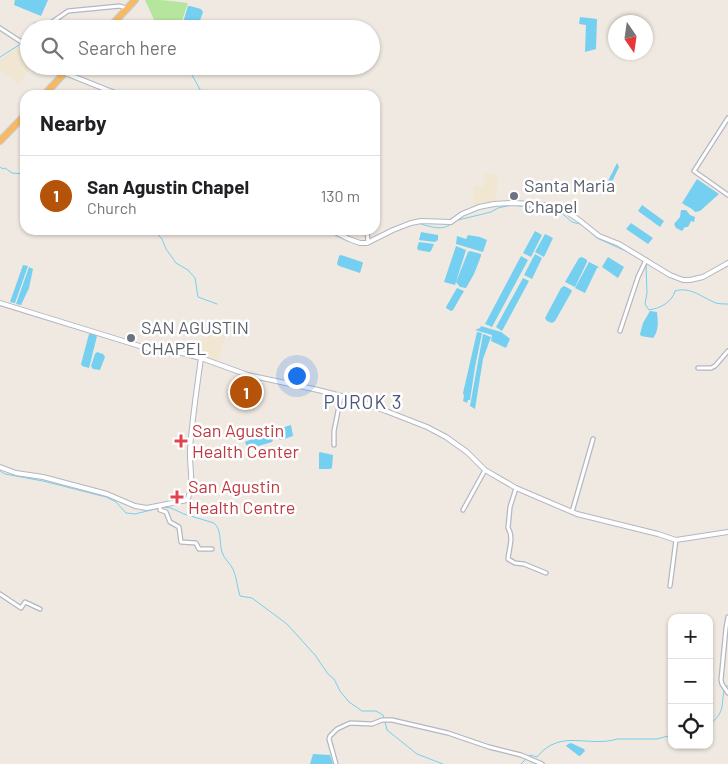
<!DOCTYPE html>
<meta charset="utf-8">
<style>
body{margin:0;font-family:Barlow,sans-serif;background:#f2f2f2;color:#202124}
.controls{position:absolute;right:15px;bottom:15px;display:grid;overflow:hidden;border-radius:10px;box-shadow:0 1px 4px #0004}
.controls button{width:45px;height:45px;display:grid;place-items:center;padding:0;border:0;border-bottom:1px solid #e0e0e0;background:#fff;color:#202124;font:25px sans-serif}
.compass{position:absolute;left:608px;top:15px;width:45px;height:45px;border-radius:50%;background:#fff;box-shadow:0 1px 4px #0004;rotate:167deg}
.you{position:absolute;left:296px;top:375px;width:18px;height:18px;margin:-12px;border:4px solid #fff;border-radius:50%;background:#1a73e8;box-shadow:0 0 0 8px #1a73e833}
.badge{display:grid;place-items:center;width:32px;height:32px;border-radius:50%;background:#b45309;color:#fff;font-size:16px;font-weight:700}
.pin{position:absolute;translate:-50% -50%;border:2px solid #fff;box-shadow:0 1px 5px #0006}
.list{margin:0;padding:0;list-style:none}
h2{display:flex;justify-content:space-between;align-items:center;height:65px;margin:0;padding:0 20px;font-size:21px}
h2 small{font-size:16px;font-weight:400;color:#757577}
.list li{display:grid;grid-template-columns:32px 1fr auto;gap:15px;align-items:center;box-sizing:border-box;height:80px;padding:0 20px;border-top:1px solid #e0e0e0}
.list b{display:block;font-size:19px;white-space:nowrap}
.list p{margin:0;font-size:16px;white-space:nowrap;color:#757577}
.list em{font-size:16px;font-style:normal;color:#757577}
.icon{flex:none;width:28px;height:28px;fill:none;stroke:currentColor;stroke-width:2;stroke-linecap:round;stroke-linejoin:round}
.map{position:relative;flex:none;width:728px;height:764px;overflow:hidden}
.search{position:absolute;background:#fff;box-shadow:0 1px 4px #0004;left:20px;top:20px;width:360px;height:55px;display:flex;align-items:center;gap:12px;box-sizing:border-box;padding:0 18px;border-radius:28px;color:#757577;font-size:19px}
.panel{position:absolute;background:#fff;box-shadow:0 1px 4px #0004;left:20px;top:90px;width:360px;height:145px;border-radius:15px}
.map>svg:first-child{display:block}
</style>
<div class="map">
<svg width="728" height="764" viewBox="0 0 728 764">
<rect width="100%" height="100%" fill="#efe9e1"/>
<!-- education -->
<path fill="#f0e6d1" d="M23,44L29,48V66H31L19,84L0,70V60L16,48Z
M485,174H498L496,203L474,208L473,185L484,187Z
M213,329L226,333L218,362L196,355L203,331L212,333Z"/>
<!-- green -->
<path fill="#b6e59e" d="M145,0H161L188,3L179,29H157L156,24Z"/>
<!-- water -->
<path fill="#75cff0" d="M15,0H48L41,16L14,5Z
M188,6H190L201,9L203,12L197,29H181Z
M580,17L597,19L596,49L585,52L586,25L579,24Z
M617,163L619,167L609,188L605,187Z
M697,179L719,194L700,211L695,212C691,207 687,207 682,203Z
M642,205L664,221L660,227L638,211Z
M681,210H686L690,215L695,217L694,222L691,221L688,227H685L682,231L676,228L674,224L680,217Z
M631,223L653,238L648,244L626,229Z
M535,231L542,235L531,257L523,253Z
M421,232L438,235V240L435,242L419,240Z
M545,234L553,238L544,257L535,252Z
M468,235L480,237L487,240L483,252L456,244L457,236L466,239Z
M419,242L434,244L431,251L429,252L418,250L417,248Z
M456,246L466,250L455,285L444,282Z
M470,251L481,254V256L474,274L466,288L460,287L456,282L468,252Z
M535,254L542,258L532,279L524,275Z
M341,255L362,262L363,263L360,273L339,266L337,264L339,256Z
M521,256L528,260L492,327L485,324Z
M582,257L587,260V262L575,287L565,282L579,258Z
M608,257L624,267L618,278L602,267Z
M589,262L599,267L597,268L585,293L575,288Z
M23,265L28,266L15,303L10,302Z
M29,267L33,269L29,288L21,305L16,304Z
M523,278L529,281L502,331L496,327Z
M564,286L570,289L572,291L555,321L552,323L547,321L545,318L561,288Z
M457,288L464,291L453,310L451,311L446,308V307Z
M650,311L657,312C658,321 659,331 653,338L641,336L640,334L643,323Z
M481,326L501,332L509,338L510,339L506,348L491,341L492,335L475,330L480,328Z
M477,332L482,333L475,367L470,400H468L467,403L463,401L464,396L463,393Z
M91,333L96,335L97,336L89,368L82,366L81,364L89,334Z
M483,334L491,337L483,359L475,409L470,406Z
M97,352L103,354L105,357L100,370L93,369L91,366L95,354Z
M291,425L293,436L281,440L274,437V432L275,430Z
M268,433L271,434L273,440L272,442L248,449L245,442L247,441Z
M320,452L333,455L332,468L330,469H319V453Z
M571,743L584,749L585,751L580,756H579L566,746L568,744Z
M313,754L330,755L333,764H310Z"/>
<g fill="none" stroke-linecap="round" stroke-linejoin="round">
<!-- stream -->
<path stroke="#75cff0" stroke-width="1" d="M0,57L19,45
M186,66L192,75L203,95
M0,167L3,169L5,168L12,173L25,174
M454,221L491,212L498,208L512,205L552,210L564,215L572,222L580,224L585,227L597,238L628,252L643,261
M420,223L421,224C431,227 443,231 451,224
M102,230C109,235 122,235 129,230
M153,230L162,239L166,249L176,263L188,270L195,278L198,297L217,304
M646,263L647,293L645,304L649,310C661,308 672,302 675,291C690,286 703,298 716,303C720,304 724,304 728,304
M0,471L5,474L43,481L106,497L116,502L126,513L135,514L163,507L171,508L184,514L214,523C222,530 219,542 222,552C224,559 230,563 233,569C237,578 237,587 240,596L252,598L287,624L315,655L328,674L334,679L340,691L349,702L362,711H376L383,715L384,718
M727,686H728
M385,722L387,730L417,754L443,764
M709,725C725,712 721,708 724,690
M528,757L530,755L537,757C560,728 589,748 617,739H657L672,735
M521,764L526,759"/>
<!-- minor casing -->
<g stroke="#b4b7c1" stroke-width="5.5">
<path id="minor" d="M0,28L29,47
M32,29L36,25L45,27L68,11L120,6L126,8
M21,41L24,40L29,34
M56,66L65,73
M728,118L694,171L728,195
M367,230L368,242
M620,331L638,277L646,260
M698,368H711L715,366L728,351
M334,445V431L341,396
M516,488L510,507L508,528C514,537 509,548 508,559L515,563L524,564L546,573
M160,506V510L166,512L170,522L179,527L181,542L196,543L199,549H212
M463,510L485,470
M572,512L593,439
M670,586L676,540
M0,594L21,608L25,602L40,609
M728,617L726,628L721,680L722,684L728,693
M336,764L329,739L330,736L337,729L350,723L372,724L382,720H392L448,733L489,747L521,755L542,764"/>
</g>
<!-- tertiary casing -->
<g stroke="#b4b7c1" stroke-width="6">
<path id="tertiary" d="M65,73L120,95
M331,230L349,239L360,243H367L393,230L411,223L421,221L451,222L462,214L479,207L494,204L512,203L538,204L557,208L567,212L579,220L599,236L619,244L670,275L683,280H690L703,277L728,263
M0,303L146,348L174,351L201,358L248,375L318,390L353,399L386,411L427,427L446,437L467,452L485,470L516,488L577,514L658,534L676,540L728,532
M0,467L16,473L43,477L107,494L135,506L147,508L187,500C195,485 189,466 190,450C192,419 197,388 201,358"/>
</g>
<!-- trunk casing -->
<g stroke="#c9c9c9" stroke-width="8">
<path id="trunk" d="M108,29L135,0
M44,95L71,66
M0,141L25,115"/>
</g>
<!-- minor -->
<use href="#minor" stroke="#fff" stroke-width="3"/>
<!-- tertiary -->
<use href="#tertiary" stroke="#fff" stroke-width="4"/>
<!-- trunk -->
<use href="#trunk" stroke="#f8ba60" stroke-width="5.5"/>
</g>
<!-- markers -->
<g fill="#6b7280" stroke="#fff" stroke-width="2">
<circle cx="514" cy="196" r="5"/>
<circle cx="131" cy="338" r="5"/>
</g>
<g fill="#e0444e" stroke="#fff" stroke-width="2">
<path d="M178.5 433.5h5v5h5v5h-5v5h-5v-5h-5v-5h5z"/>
<path d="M174.5 489.5h5v5h5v5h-5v5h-5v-5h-5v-5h5z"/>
</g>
<g text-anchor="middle" stroke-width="5" stroke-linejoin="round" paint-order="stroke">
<!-- worship labels -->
<g font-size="18" fill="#5b616d" stroke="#fff" text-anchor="start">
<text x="524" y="192">Santa Maria<tspan x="524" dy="21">Chapel</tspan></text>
<text x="141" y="334">SAN AGUSTIN<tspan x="141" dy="21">CHAPEL</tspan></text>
</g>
<!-- health labels -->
<g font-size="18" fill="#be3a42" stroke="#fff" text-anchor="start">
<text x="192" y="437">San Agustin<tspan x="192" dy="21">Health Center</tspan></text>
<text x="188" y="493">San Agustin<tspan x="188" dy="21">Health Centre</tspan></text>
</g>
<!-- neighbourhood labels -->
<g font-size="19" letter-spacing="1" fill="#4d5680" stroke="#fff">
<text x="363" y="409">PUROK 3</text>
</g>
</g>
</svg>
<div class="controls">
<button>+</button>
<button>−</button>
<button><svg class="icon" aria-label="locate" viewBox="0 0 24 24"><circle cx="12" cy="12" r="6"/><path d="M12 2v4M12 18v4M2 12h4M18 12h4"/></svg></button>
</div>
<svg class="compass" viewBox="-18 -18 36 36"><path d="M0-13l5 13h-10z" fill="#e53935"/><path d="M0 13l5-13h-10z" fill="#757577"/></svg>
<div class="you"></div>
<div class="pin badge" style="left:246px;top:392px">1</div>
<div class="search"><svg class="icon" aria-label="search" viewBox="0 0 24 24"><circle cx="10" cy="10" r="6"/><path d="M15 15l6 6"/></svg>Search here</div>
<section class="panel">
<h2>Nearby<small></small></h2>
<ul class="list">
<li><span class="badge">1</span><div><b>San Agustin Chapel</b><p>Church</p></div><em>130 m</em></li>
</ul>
</section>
</div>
